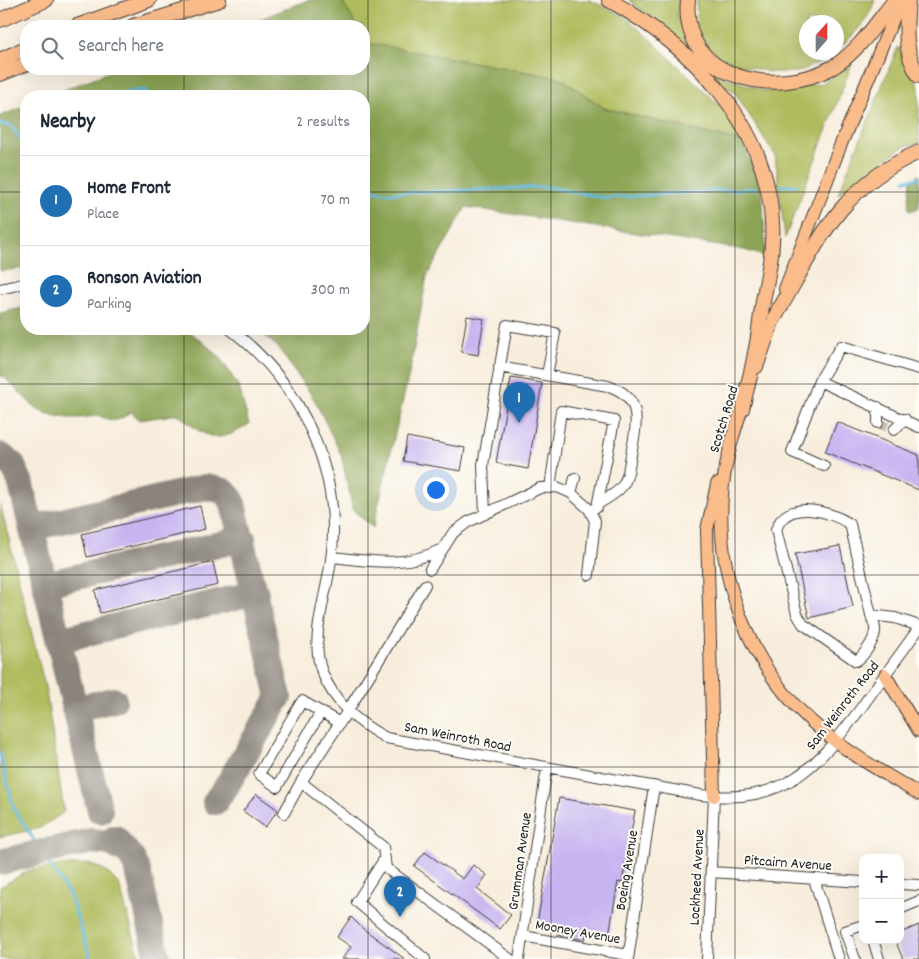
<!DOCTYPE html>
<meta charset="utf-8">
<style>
body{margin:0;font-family:Dekko,sans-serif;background:#f2f2f3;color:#1f2937}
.controls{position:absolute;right:15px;bottom:15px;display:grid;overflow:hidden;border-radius:10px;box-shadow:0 5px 20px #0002}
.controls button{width:45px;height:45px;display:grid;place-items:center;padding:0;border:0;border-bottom:1px solid #e0e1e3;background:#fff;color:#1f2937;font:25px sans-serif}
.compass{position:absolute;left:799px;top:15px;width:45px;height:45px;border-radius:50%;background:#fff;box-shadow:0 5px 20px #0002;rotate:21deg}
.you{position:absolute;left:435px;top:489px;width:18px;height:18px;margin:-12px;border:4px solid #fff;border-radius:50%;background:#1a73e8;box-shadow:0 0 0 8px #1a73e833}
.badge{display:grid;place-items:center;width:32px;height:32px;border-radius:50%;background:#1f6fb2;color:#fff;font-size:16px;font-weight:700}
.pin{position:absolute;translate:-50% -41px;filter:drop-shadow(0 1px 2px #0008)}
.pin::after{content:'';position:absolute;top:26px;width:18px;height:15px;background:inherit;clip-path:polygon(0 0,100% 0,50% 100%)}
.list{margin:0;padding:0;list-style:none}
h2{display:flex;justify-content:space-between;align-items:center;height:65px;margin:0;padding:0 20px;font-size:21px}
h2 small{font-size:16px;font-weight:400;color:#747a83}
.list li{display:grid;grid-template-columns:32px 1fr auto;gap:15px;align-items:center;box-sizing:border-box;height:90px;padding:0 20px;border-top:1px solid #e0e1e3}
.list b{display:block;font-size:19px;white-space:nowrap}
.list p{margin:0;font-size:16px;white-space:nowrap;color:#747a83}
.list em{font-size:16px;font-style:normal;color:#747a83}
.icon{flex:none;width:28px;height:28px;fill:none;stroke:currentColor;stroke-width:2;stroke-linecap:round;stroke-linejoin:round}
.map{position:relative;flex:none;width:919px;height:959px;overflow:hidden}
.search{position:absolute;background:#fff;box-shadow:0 5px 20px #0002;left:20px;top:20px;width:350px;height:55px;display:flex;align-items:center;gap:12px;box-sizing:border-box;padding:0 18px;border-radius:20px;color:#747a83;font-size:19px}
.panel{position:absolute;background:#fff;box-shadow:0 5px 20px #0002;left:20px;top:90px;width:350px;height:245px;border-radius:20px}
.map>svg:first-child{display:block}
</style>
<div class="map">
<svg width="919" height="959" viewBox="0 0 919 959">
<rect width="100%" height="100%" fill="#fdfcf7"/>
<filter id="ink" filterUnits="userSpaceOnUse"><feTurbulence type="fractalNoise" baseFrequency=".02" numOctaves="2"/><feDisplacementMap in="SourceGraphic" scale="10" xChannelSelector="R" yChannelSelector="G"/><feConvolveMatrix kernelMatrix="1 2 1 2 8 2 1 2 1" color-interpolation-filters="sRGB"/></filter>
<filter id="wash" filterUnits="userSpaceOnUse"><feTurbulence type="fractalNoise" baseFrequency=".0096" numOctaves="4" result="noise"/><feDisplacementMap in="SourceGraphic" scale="20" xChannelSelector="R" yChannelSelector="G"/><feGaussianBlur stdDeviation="1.12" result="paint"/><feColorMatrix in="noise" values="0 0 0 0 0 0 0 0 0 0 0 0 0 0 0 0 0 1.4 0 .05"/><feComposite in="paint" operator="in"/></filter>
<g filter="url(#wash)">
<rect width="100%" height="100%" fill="#f8eddc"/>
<!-- green -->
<path fill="#b0bc5e" stroke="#666c3d" d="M341,0H589L625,16L676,64L730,115L742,142L604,108L561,78L366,43L364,39V26H357Z
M629,0H680L677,15L694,53Z
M697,0H875C868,21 853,36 837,50L836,22H806V52L834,53L828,58L798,72H770L735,64L711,52L696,26Z
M898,47L919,87V143L903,147L838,194Z
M852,64L785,238L775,155L735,93L710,72L767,92L823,83Z
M0,503L46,691L64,812L40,828L0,837Z
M89,864L105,870L119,884L140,959H0V887L28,871L56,866Z"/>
<!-- forest -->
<path fill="#8ca455" stroke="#546038" d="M308,0H341L357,26H243Z
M364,39L367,43L561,78L604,108L742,142L762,186L766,257L745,250L466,207L427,276L410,370L373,528L353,510L341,454L314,399L277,346L256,329H364V96H49L116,69H364Z
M26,106V268L0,271V116Z
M919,175V208L910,211L908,206L911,181Z
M26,307V329H187L219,356L239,387L249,424C217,446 205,438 178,414L140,420L131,412C115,423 115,422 97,415C83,420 57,419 42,412C31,406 14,386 4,377L0,376V313Z"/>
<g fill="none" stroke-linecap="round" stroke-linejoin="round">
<!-- stream -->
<path stroke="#60badd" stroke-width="3" d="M121,96L124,92L144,90L152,96
M0,124L10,125L26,145
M905,180L919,178
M781,186L797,185
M364,189L392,193L548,187L606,198L756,188
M0,754L14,809L70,896L91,959"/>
<!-- taxiway -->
<path stroke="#8a847c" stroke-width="26" d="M0,455L12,464L20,481L100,811
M32,528L206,487L224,491L232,500L279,697L226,787L215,802
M45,584L243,539
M58,640L256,593
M74,709L114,700
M115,838L132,858L138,871L158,959
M0,862L91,841L110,843L125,851"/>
</g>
<g id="blocks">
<!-- building -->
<path fill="#c7b5f1" d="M467,316L484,319L478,355L461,352Z
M511,378L542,383L528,469L496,463Z
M837,422L919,455V490L825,452Z
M407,437L465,448L461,471L403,461Z
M200,506L205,529L87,557L82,534Z
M840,546L853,607L809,618L795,554Z
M213,562L218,585L100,613L95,590Z
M256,794L278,810L265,827L243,811Z
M559,798L635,811L622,883L618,882L609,935L586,931L585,940L558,935L560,926L537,923Z
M425,852L463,879L473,865L487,875L477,889L511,915L500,929L414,866Z
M351,917L362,928L405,959H342L351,947L337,937Z
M919,925V959H903L895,940H900V933Z"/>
</g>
</g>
<g filter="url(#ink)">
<use href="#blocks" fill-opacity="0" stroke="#3d3b39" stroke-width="1"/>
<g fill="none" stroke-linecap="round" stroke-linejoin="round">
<!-- minor-tunnel -->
<path stroke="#ccc3b6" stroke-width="10" stroke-dasharray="10 5" stroke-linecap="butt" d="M878,423L894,430"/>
<!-- minor casing -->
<g stroke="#3d3b39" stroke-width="12">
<path id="minor" d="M0,289L26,283
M230,329C300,382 343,471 331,560C327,594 309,638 322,672C335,704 357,722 386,738L701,795C784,805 816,768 861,708C880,681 900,655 919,628
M499,367L608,386C645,397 636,426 631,455C629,464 629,477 623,485C617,494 607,498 598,504
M819,381L919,427
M878,423V407
M894,430L905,419
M824,466L792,452L819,381L841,346L919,369
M550,488L561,411L614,421L597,507
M571,493L575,478
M485,514L483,465L507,325L555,333L547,375
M332,557C370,561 404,568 440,550
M430,569L453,533L468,522L540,488L557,487L571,493L589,509L595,521L589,575
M871,615C872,620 876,626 875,631C875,640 863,657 856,661L803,624L797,614L776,530C785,499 829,510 850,524L871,615L895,618L919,626
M321,712L277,787L259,774L302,701L340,723
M301,782L383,847L386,868L510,959
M284,813L301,782L347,712L425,585
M385,858L357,902L425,959
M711,872L863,882
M814,879L839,959
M900,884L919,885
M900,909L919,901
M523,936L628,955
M873,940L879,959
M519,959L547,767
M628,959L654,786
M707,959L714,796
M855,959L845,931L863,925"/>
</g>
<!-- major casing -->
<g stroke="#3d3b39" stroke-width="14">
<path id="major" d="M785,289L841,144L901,0
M757,367L778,308
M745,400C734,430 724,463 722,496C716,579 750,666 812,722C844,751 882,772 919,794
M885,675L919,731
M714,796L707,530L717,484"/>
</g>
<!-- highway casing -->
<g stroke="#3d3b39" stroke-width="16">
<path id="highway" d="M609,0C691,46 767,123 772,222C774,249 768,274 763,301C760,318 759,336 755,353C752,372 746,390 742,409
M688,0C680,80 776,99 833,67C859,51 876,23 895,0
M908,0C906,27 903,52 919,76
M0,20L46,0
M77,26L149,0
M133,26L219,0
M0,60L26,48
M0,74L26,64
M775,317C817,245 837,188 919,152"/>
</g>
<!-- minor -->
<use href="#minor" stroke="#fff" stroke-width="10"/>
<!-- major -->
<use href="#major" stroke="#fabc8b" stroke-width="12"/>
<!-- highway -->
<use href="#highway" stroke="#fabc8b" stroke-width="14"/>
</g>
</g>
<!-- grid -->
<path fill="none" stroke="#1c1c1c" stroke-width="1" stroke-opacity="0.55" d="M184,0V26M368,0V959M551,0V959M735,0V959M184,69V96M0,192H26M364,192H919M184,329V959M0,384H919M0,575H919M0,767H919"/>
<g text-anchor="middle" stroke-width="4" stroke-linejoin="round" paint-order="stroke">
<!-- street labels -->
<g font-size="15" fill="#1c1c1c" stroke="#fdfcf7">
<text transform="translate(723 419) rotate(-73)" y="5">Scotch Road</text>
<text transform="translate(842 705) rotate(-52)" y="5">Sam Weinroth Road</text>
<text transform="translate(458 736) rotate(11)" y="5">Sam Weinroth Road</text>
<text transform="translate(519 861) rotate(-82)" y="5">Grumman Avenue</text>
<text transform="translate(788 862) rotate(4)" y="5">Pitcairn Avenue</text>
<text transform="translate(626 870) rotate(-81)" y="5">Boeing Avenue</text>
<text transform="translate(696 877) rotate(-87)" y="5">Lockheed Avenue</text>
<text transform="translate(578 931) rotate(10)" y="5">Mooney Avenue</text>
</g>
</g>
</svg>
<div class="controls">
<button>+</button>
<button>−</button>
</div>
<svg class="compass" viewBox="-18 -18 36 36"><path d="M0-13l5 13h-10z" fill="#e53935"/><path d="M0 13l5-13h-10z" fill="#747a83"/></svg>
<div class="you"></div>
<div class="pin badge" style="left:519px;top:423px">1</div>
<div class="pin badge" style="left:400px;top:917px">2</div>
<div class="search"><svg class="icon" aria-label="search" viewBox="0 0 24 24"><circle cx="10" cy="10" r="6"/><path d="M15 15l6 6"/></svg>Search here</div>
<section class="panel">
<h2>Nearby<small>2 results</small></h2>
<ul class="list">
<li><span class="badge">1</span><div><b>Home Front</b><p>Place</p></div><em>70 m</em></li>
<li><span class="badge">2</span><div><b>Ronson Aviation</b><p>Parking</p></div><em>300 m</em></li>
</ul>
</section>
</div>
